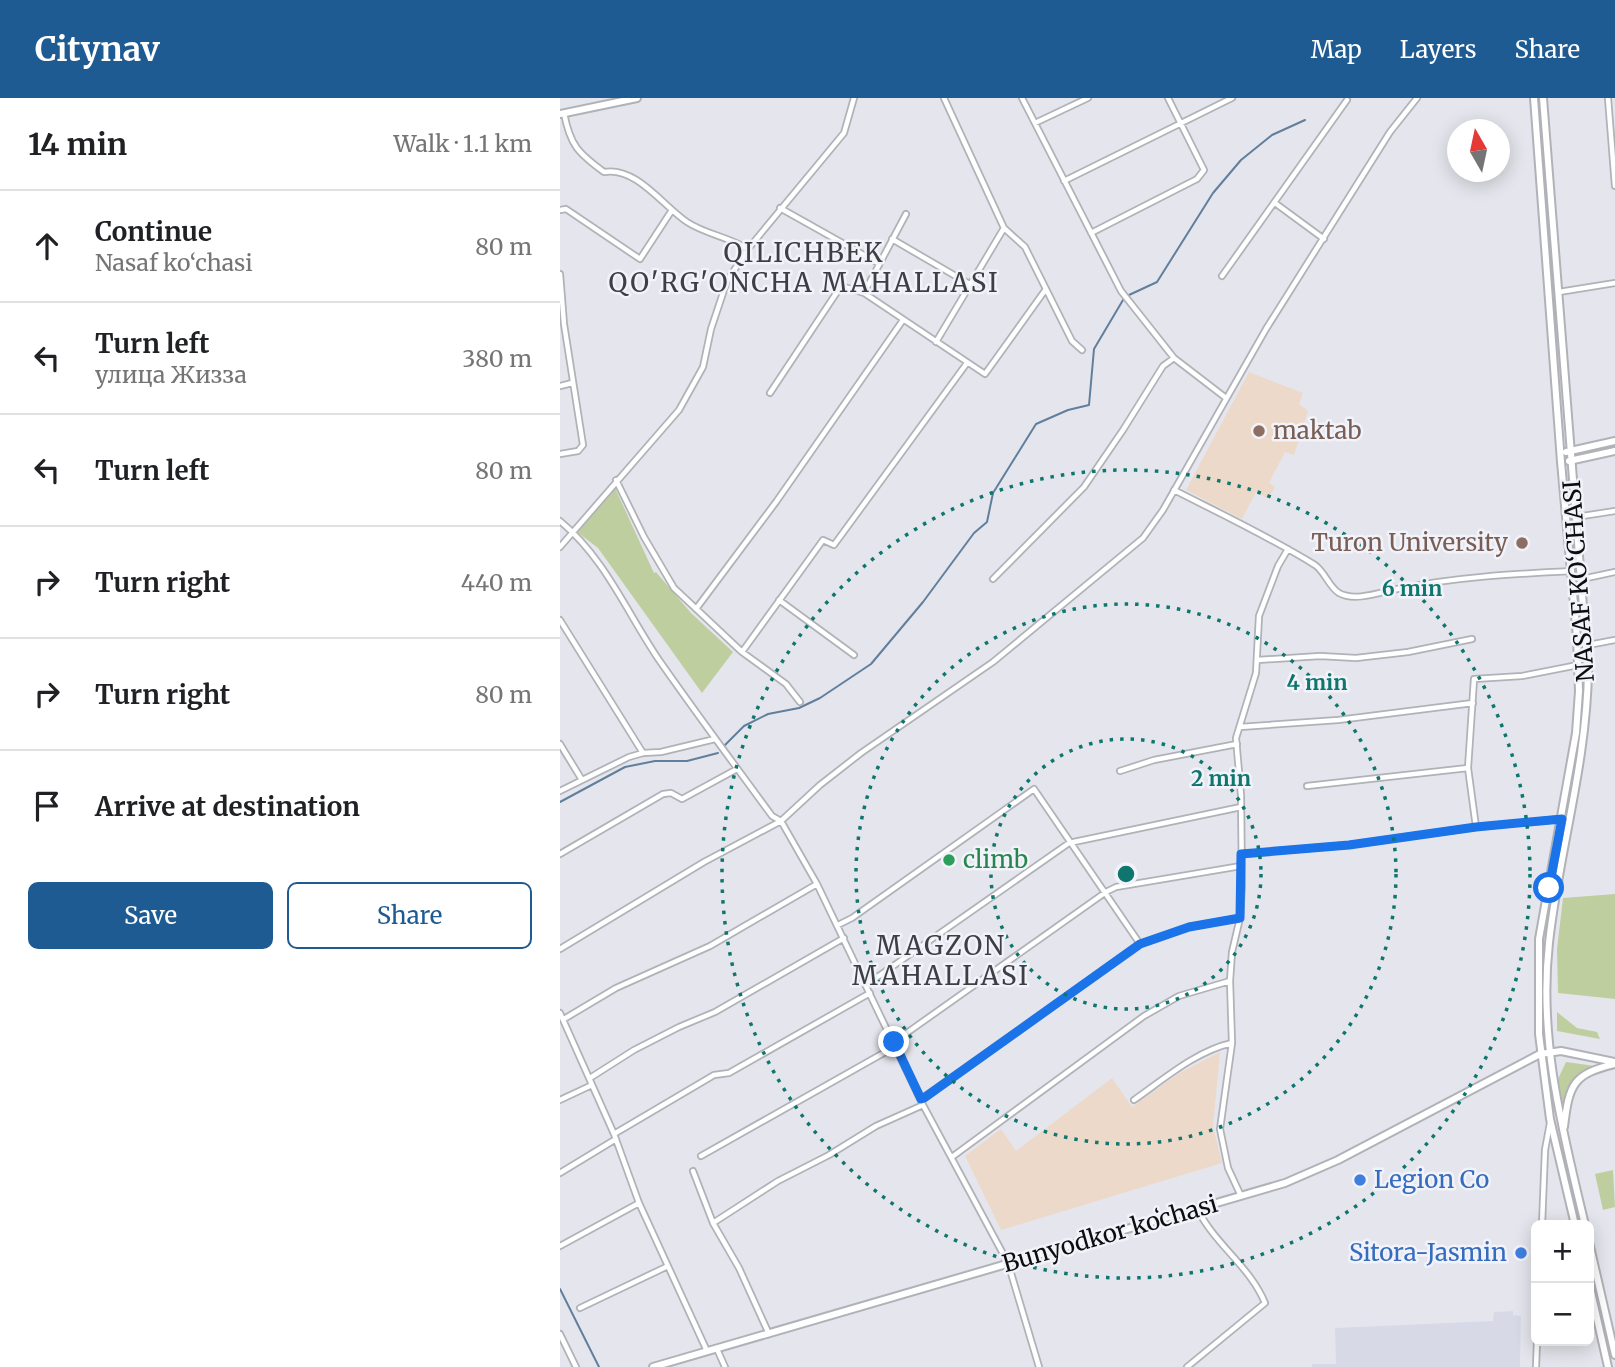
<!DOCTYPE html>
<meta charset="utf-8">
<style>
body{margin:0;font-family:Merriweather,serif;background:#f2f2f2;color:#202124}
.controls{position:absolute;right:21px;bottom:21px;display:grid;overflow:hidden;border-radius:10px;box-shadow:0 4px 18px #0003}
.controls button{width:63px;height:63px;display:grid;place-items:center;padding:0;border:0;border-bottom:2px solid #e0e0e0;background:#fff;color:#202124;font:35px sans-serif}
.compass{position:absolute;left:887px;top:21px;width:63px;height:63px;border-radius:50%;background:#fff;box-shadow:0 4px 18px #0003;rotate:351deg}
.stop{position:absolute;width:21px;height:21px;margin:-16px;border:5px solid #1a73e8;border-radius:50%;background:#fff}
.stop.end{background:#1a73e8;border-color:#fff;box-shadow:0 2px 7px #0008}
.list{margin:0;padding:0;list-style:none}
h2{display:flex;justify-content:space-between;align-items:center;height:91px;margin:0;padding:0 28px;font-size:30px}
h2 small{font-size:23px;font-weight:400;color:#757577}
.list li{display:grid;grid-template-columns:46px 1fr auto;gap:21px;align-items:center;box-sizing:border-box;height:112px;padding:0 28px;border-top:2px solid #e0e0e0}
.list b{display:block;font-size:26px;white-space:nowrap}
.list p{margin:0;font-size:23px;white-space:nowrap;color:#757577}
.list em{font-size:23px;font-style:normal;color:#757577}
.actions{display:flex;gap:14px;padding:21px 28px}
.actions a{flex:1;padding:16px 0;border:2px solid #1e5b92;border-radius:10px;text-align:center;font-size:24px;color:#1e5b92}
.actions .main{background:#1e5b92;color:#fff}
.icon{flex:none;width:38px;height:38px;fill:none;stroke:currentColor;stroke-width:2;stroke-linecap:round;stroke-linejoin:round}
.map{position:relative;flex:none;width:1055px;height:1269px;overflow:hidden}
header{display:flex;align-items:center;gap:42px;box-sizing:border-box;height:98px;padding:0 35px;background:#1e5b92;color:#fff}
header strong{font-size:33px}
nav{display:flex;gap:38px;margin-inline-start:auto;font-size:24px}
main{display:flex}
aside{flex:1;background:#fff}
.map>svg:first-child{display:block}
</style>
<header>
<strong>Citynav</strong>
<nav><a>Map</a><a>Layers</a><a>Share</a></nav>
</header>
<main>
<aside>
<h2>14 min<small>Walk · 1.1 km</small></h2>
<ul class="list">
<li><svg class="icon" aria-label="ahead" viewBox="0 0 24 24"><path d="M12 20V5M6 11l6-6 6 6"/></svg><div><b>Continue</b><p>Nasaf ko‘chasi</p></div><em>80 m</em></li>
<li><svg class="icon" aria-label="left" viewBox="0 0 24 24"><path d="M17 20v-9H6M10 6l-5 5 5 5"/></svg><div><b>Turn left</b><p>улица Жизза</p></div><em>380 m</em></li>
<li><svg class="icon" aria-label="left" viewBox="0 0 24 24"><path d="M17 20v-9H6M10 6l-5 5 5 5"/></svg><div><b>Turn left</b></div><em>80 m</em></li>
<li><svg class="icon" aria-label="right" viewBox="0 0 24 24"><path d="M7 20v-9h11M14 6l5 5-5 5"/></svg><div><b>Turn right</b></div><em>440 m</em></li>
<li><svg class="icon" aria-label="right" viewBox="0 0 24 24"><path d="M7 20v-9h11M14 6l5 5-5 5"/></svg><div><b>Turn right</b></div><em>80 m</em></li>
<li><svg class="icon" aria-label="arrive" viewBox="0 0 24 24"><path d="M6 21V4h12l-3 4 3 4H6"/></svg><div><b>Arrive at destination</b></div></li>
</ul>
<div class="actions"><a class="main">Save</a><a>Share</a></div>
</aside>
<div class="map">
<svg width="1055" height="1269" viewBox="0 0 1055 1269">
<rect width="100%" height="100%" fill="#e5e6ed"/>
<!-- built -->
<path fill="#d7d9e7" d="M953,1213V1217L961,1218L960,1269H752V1266H776L775,1230L933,1223L934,1214Z"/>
<!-- education -->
<path fill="#ecd9c9" d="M689,274L743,295L739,306L748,313L734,357L725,354L709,385L715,389L708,401L696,394L682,421L626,392Z
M660,954L653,1029L662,1065L441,1132L405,1058L441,1031L456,1053L552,980L572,1009L618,976Z"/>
<!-- green -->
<path fill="#bece9f" d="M55,390L94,475L96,474L131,515L173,554L142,595L38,450L17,434Z
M1055,796V901L998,895L997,851L1003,800Z
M997,914L1017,930L1037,934L1040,941L997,933Z
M1006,964L1035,968C1015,977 1009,990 1003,1009L998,981Z
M1053,1072L1055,1109L1043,1112L1035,1076Z"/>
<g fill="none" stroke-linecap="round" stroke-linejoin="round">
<!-- stream -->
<path stroke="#617f9d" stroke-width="2" d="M569,197L597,184L653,95L681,62L712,37L745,22
M165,647L184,628L208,616L239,610L260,600L311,566L363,504L414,435L427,424L433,395L476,326L508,312L529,307L534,251L563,202
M0,704L65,669L95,663H127L158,655
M0,1191L39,1269"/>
<!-- street casing -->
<g stroke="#b1b2b8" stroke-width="8">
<path id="street" d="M384,0L444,130L465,149L512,243L522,252
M462,0L561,193L614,260L666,300
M1048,0L1055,88
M4,15C10,47 18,55 44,74C76,68 103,108 127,124C145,136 169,139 188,151
M475,25L528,0
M504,83L672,0
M715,105L764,141
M220,110L318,165
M0,112L6,111L80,161L112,112
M531,135L637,81L644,72L608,0
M332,141L411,187
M0,176L4,226L23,347L18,353L0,356
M662,178L787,2
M999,194L1055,185
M304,195L346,116
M376,244L444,130
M0,288L12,285
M210,295L281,188L304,195L425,276L486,191
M56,382L84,439L114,490L182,554L226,586L240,604
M614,392C661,416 710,439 755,467C765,474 769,489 779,495C795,504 821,494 837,491C895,479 953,476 1012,473
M1016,419L1055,413
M0,423C45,460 67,515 99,562C136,615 174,666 212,718L221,723L257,786L363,1007L448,1165L479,1269
M0,449L119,312L143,269L151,231L167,183L188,151L284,35L294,0
M433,481L524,389L563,332L603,268L614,260
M1022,481L1055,474
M219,502L294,557
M136,511L216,404L343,222
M0,522L83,655
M1028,547L1055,542
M182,554L263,442L274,447L407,265
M698,562L760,558L796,560L848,554L912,541
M680,629L778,622L913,605
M0,646L22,682
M560,673L594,662L677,646
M747,688L908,670
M0,693L69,659L83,655L101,654L155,641
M916,729L908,670L914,581L962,578L1018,567
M0,756L103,696L111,695L122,701L177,671
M681,756L789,747L916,729L1001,721
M278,827L292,820L474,691L580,846
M0,851L144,764L221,723L260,687L301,655L433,564L583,440L603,412L706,231L830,34L857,0
M306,887L509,745L681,709
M0,915L54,1036L79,1105L147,1253
M4,921L56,890L150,848L257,786
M334,944L546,794L556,789L681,768
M30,980L74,952L119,929L155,914L284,840
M361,1001L580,846L629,829L680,820
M0,1002L32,987
M574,1002C604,981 636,953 672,945
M54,1036L154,977L169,975L310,895
M141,1058L336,948
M392,1059L584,918L619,898L670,883
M133,1073L153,1125L179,1170L209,1236
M0,1075L56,1041
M681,1098L668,1070L660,1031L672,945L670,883L672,854L680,820L682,789L681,697L676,640L696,575L699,518L718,468L728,451
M153,1125L218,1083L269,1057L316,1028L363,1007
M982,1127L985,1052L990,1025
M0,1148L79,1105
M20,1210L108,1168
M0,1236L16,1269
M157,1251L165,1269
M627,1269L705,1205C690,1168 654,1146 637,1110
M976,1269L977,1243"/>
</g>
<!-- secondary casing -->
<g stroke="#b1b2b8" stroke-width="10">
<path id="secondary" d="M974,0L1001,364L1017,539L1019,593L1016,635L979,841V936L990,1021L1015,1127
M983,0L1028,572C1027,665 999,753 989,845C978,942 1003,1034 1025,1127
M0,16L77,0
M1006,354L1055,343
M1009,363L1055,353
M1004,1029C1009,986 1013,976 1055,966
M1029,1144L1055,1257
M1029,1185L1048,1269
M93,1269L725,1085L778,1062L980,956L1001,953L1055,964"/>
</g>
<!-- street -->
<use href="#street" stroke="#fff" stroke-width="4.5"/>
<!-- secondary -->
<use href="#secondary" stroke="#fff" stroke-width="6"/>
</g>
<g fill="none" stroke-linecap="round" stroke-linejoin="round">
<!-- route -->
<path stroke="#1a73e8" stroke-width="9" d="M334,944L361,1001L364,1000L580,846L629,829L680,820L681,756L789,747L916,729L1002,721L989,790"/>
</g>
<!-- distance rings -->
<g fill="none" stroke="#0f766e" stroke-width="3.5" stroke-dasharray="3.5 7">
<circle cx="566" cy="776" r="135"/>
<circle cx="566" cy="776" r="270"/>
<circle cx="566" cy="776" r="404"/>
</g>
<!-- markers -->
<g fill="#8d6e63" stroke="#f2f3fa" stroke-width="2.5">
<circle cx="699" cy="333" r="7"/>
<circle cx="962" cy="445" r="7"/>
</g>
<circle fill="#2e9e5b" stroke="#f2f3fa" stroke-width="2.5" cx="389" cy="762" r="7"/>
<g fill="#3f7fe0" stroke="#f2f3fa" stroke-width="2.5">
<circle cx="800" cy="1082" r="7"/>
<circle cx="961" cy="1155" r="7"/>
</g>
<g text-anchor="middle" stroke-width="5" stroke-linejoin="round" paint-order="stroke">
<!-- education labels -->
<g font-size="24" fill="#785e54" stroke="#f2f3fa" text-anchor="start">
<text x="713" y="341">maktab</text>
<text x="948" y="453" text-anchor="end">Turon University</text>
</g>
<!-- street labels -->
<g font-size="24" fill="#0d0d10" stroke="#f2f3fa">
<text transform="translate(1019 483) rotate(-94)" y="8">NASAF KO‘CHASI</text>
<text transform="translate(550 1136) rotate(-16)" y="8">Bunyodkor koʻchasi</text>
</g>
<!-- leisure labels -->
<g font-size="24" fill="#27864d" stroke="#f2f3fa" text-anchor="start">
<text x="403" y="770">climb</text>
</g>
<!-- shop labels -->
<g font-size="24" fill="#366cbe" stroke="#f2f3fa" text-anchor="start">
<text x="814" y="1090">Legion Co</text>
<text x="947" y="1163" text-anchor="end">Sitora-Jasmin</text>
</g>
<!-- neighbourhood labels -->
<g font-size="26" letter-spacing="2" fill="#3e3f44" stroke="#f2f3fa">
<text x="244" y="164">QILICHBEK<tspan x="244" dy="30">QO'RG'ONCHA MAHALLASI</tspan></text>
<text x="381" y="857">MAGZON<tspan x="381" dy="30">MAHALLASI</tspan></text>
</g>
</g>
<circle cx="566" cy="776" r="10" fill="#0f766e" stroke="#f2f3fa" stroke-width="3.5"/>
<g font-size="21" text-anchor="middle" font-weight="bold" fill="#0f766e" stroke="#f2f3fa" stroke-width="5" stroke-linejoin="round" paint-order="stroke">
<text x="852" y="498">6 min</text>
<text x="757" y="592">4 min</text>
<text x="661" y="688">2 min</text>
</g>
</svg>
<div class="controls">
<button>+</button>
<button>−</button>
</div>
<svg class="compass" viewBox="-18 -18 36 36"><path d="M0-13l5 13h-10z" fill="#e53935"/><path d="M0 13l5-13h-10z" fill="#757577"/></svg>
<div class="stop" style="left:989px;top:790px"></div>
<div class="stop end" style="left:334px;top:944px"></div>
</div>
</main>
